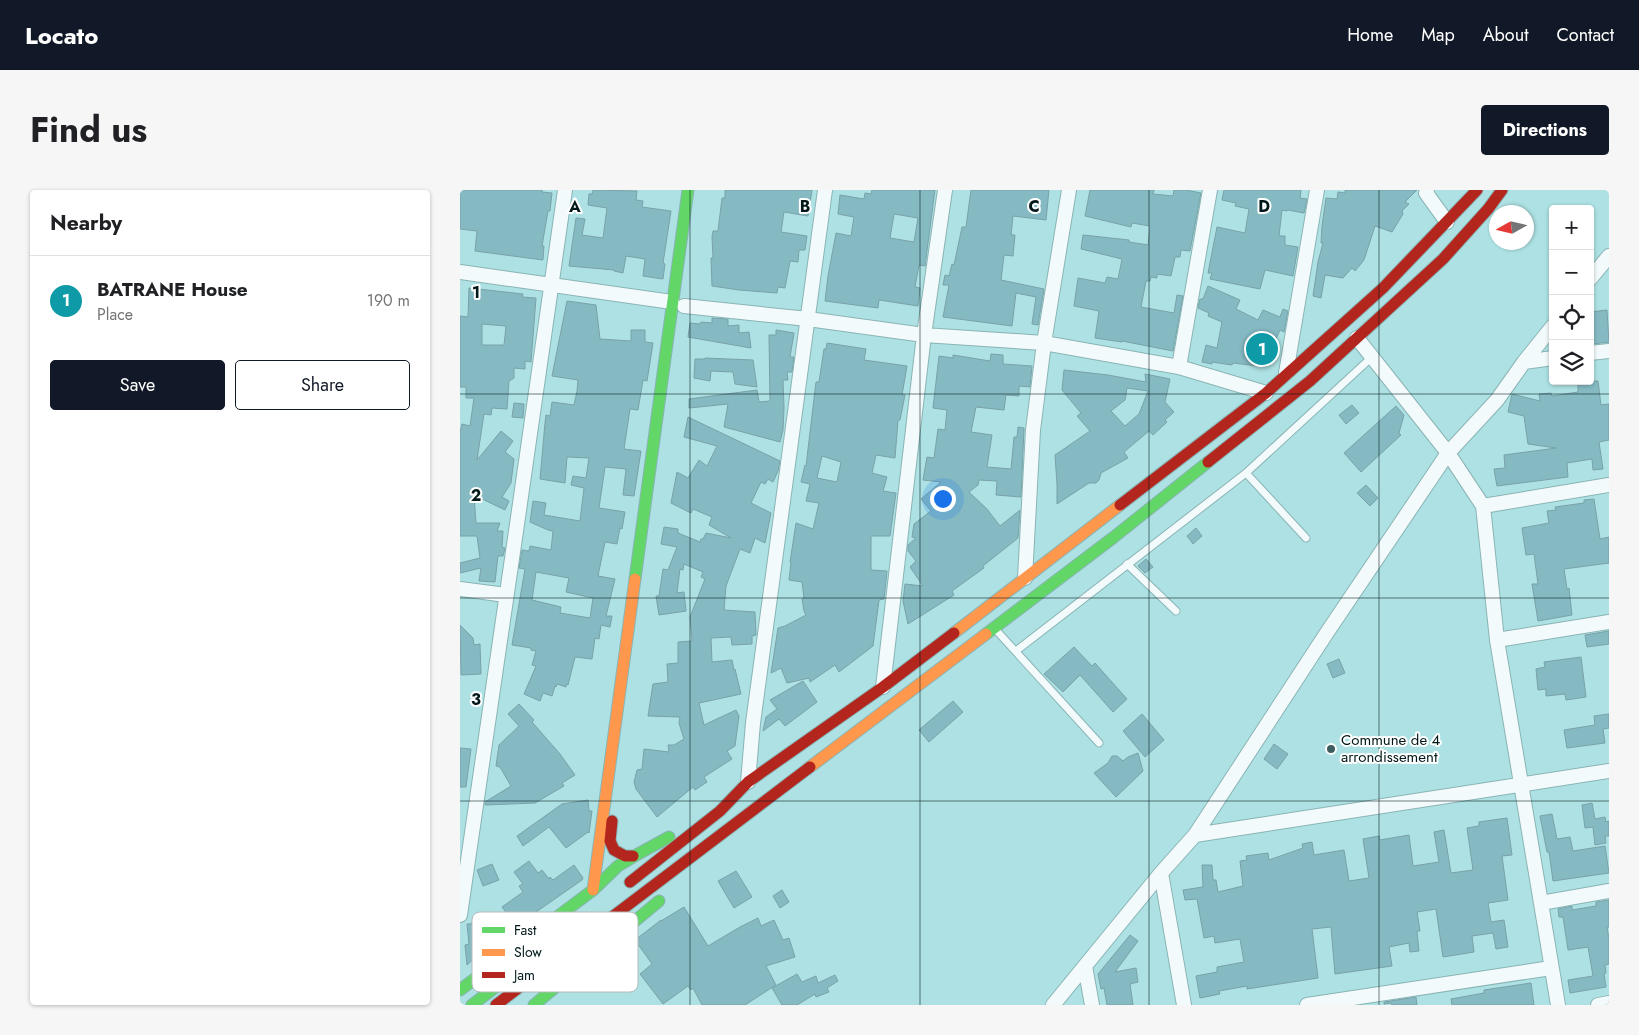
<!DOCTYPE html>
<meta charset="utf-8">
<style>
body{margin:0;font-family:Jost,sans-serif;background:#f6f6f6;color:#202124}
.controls{position:absolute;right:15px;top:15px;display:grid;overflow:hidden;border-radius:5px;box-shadow:0 1px 4px #0004}
.controls button{width:45px;height:45px;display:grid;place-items:center;padding:0;border:0;border-bottom:1px solid #e0e0e0;background:#fff;color:#202124;font:25px sans-serif}
.compass{position:absolute;left:1029px;top:15px;width:45px;height:45px;border-radius:50%;background:#fff;box-shadow:0 1px 4px #0004;rotate:262deg}
.you{position:absolute;left:482px;top:308px;width:18px;height:18px;margin:-12px;border:4px solid #fff;border-radius:50%;background:#1a73e8;box-shadow:0 0 0 8px #1a73e833}
.badge{display:grid;place-items:center;width:32px;height:32px;border-radius:50%;background:#111827;color:#fff;font-size:16px;font-weight:700}
.pin{position:absolute;translate:-50% -50%;border:2px solid #fff;box-shadow:0 1px 5px #0006}
.list{margin:0;padding:0;list-style:none}
h2{display:flex;justify-content:space-between;align-items:center;height:65px;margin:0;padding:0 20px;font-size:21px}
h2 small{font-size:16px;font-weight:400;color:#757577}
.list li{display:grid;grid-template-columns:32px 1fr auto;gap:15px;align-items:center;box-sizing:border-box;height:90px;padding:0 20px;border-top:1px solid #e0e0e0}
.list b{display:block;font-size:19px;white-space:nowrap}
.list p{margin:0;font-size:16px;white-space:nowrap;color:#757577}
.list em{font-size:16px;font-style:normal;color:#757577}
.actions{display:flex;gap:10px;padding:15px 20px}
.actions a{flex:1;padding:11px 0;border:1px solid #111827;border-radius:5px;text-align:center;font-size:18px;color:#111827}
.actions .main{background:#111827;color:#fff}
.icon{flex:none;width:28px;height:28px;fill:none;stroke:currentColor;stroke-width:2;stroke-linecap:round;stroke-linejoin:round}
.map{position:relative;flex:none;width:1149px;height:815px;overflow:hidden;border-radius:5px}
header{display:flex;align-items:center;gap:30px;box-sizing:border-box;height:70px;padding:0 25px;background:#111827;color:#fff}
header strong{font-size:24px}
nav{display:flex;gap:28px;margin-inline-start:auto;font-size:18px}
.intro{display:flex;align-items:center;justify-content:space-between;box-sizing:border-box;height:120px;padding:0 30px}
h1{margin:0;font-size:35px}
.button{padding:12px 22px;border-radius:5px;background:#111827;color:#fff;font-size:18px;font-weight:700}
main{display:flex;gap:30px;padding:0 30px}
aside{flex:1;background:#fff;border-radius:5px;box-shadow:0 1px 4px #0004}
.map>svg:first-child{display:block}
</style>
<header>
<strong>Locato</strong>
<nav><a>Home</a><a>Map</a><a>About</a><a>Contact</a></nav>
</header>
<div class="intro"><h1>Find us</h1><a class="button">Directions</a></div>
<main>
<aside>
<h2>Nearby<small></small></h2>
<ul class="list">
<li><span class="badge" style="background:#0f9aa8">1</span><div><b>BATRANE House</b><p>Place</p></div><em>190 m</em></li>
</ul>
<div class="actions"><a class="main">Save</a><a>Share</a></div>
</aside>
<div class="map">
<svg width="1149" height="815" viewBox="0 0 1149 815">
<rect width="100%" height="100%" fill="#ade1e3"/>
<!-- building -->
<path fill="#85bac3" stroke="#79a2a8" fill-rule="evenodd" d="M0,0H82V2L92,3L90,21H88L82,56H84L83,70L15,61L17,41L0,39Z
M133,0L177,1L176,10L183,11L182,17L211,21L203,73L205,74L203,89L183,86L185,69L166,66L163,83L154,81V80L109,76L116,28L125,29L122,45L143,48L147,18L128,15L129,4H132Z
M265,0H352L348,26L324,22L321,42L347,46L345,60H339L338,72L330,71L325,98L318,97L317,103L279,100L252,96L251,68H253L252,47L253,41H258L262,8H265Z
M412,0H475L465,76L459,75L455,97L460,98L458,116L419,110L418,118L365,111L368,86L376,43L391,46L394,27L378,24L380,5L404,9L405,3L411,4ZM434,24L458,28L454,52L430,48Z
M511,0H589L586,30L553,26L551,45H555L553,66L544,65L541,90L584,99L578,135L572,134L576,107L556,103L552,136L483,127L489,95H483L485,85L489,86L492,74L494,75L502,37H506Z
M630,0H694L693,4L713,6L714,0H726L741,3L730,61L721,60L720,67H715L711,86L697,84V88L691,87L690,91H686L681,117L714,123L717,105L723,106L713,161L662,151V152L635,148L639,121L614,116L618,88L645,93L647,87L658,89L662,69L621,59L623,45L669,50V52L688,55L690,36L672,33L671,37L625,26Z
M764,0H841L840,8L847,9L844,23L828,20L827,21L822,20L819,46H825V55L838,57L833,86L805,80L800,99L750,89L752,83H748L757,37L785,43L789,19L775,16L776,13L762,10Z
M885,0H957L945,12L949,14L942,21L943,24L932,42L915,36L904,70L895,81L892,78L883,88L865,85L861,108L853,106L858,72L863,53H861L862,36L866,8L877,9L878,2L885,3Z
M748,96L780,110L776,119L798,130L803,120L820,127L823,119L828,121L824,142L820,140L816,149L812,151L802,172H798V176L773,173L772,175L752,172V174L742,172L746,155L757,158L762,132L748,126L749,123L738,118L740,109H743Z
M9,98L63,104L62,107L76,108L71,172L65,171V179L54,178V188L49,191L47,219L32,218L31,225L24,224L17,270L41,241L53,251L45,262L54,269L51,293L42,307L49,311L45,320L14,305L16,333H40L37,341H43L42,357L45,358L43,366H38L35,392L19,391L21,378L0,383V373L20,368L17,346H0V242L2,234L10,236L14,208H6V197H0V126L8,127ZM22,134L46,136L44,155H22Z
M107,111L136,115L140,149L171,151V140H185V152L193,153L188,185L187,191L183,190L178,220L170,219L164,259L181,261L174,306L163,305L166,279L145,277L139,318L165,322L162,339L160,338L157,354L145,352L138,386L155,389L146,426H152L150,437L141,435L139,449L135,448L132,469L115,467L108,495L106,494V497L97,494L96,497L95,496L92,506L83,503L80,511L64,504L76,476L72,475L76,461L71,460V458L52,455L65,379L59,378L62,360L69,361L70,356L91,360L93,341L88,340L70,332L73,311L86,313L84,325L120,331L124,298L111,295L113,286L126,288L129,268L107,267L105,293L80,289L85,233L86,225L90,226L92,212L114,215L117,201L118,190L92,186ZM76,382L109,388L106,402L133,408L130,428L100,423L101,417L72,410Z
M1147,120L1149,152L1133,154L1130,122Z
M252,128L268,129V136L279,135V143L289,142L291,158L228,147L230,133L240,134L241,132L252,133Z
M316,140L334,143L330,167H334L332,182H327L328,190H323L324,218L323,240L320,252L264,237L268,214L229,218V209L297,200L299,212L310,211L309,145H316Z
M367,153L406,159L404,170L447,176L442,205H445L440,230H438L435,268L416,265L412,283L427,287L423,301L436,303L430,346H411V380L427,381L424,409L419,410L413,456L379,482L375,475L350,492L349,488L327,493L321,478L311,483L318,438L325,436L346,425L344,421L342,409L344,408L342,392L329,390L331,372H330L336,333L353,339L359,313L346,311L350,294L341,292L345,275L346,276L356,192H359L364,159H366ZM362,266L381,272L377,292L357,288Z
M531,164L543,165V174L572,176L570,197L559,196V206L546,205L544,220L516,217L511,242L532,245L527,277L551,279L554,247H557L558,237L564,238L561,307L536,305L537,291L519,290L518,295L509,302L527,319L540,336L560,320L558,348L523,376L524,378L492,401L494,405L448,434L443,411L445,394L463,396L450,377L456,371L448,361V355L456,348L452,347L454,334L471,321L461,309L481,292L463,290L467,267L474,268L478,239L485,240L487,220L473,218L479,166L493,168V165L530,171Z
M245,168L293,170L297,197L275,194L273,182L251,181L250,191L234,188L235,169H245Z
M604,180L648,185L686,192L685,184L710,189L705,212L714,222L705,230L707,232L693,245L689,241L664,262L668,268L641,283L639,290L636,293H629L597,314V294L595,265L630,241L617,226L621,223L602,200ZM667,198L688,201L679,224L665,236L651,221L665,210Z
M1118,191H1138L1141,215L1149,214V250L1139,252L1143,279L1133,280L1132,269L1107,273L1108,287L1037,296L1034,279L1045,278L1044,265L1096,258L1068,254L1064,226L1048,222L1052,204L1080,211L1079,204L1091,203L1092,206L1118,202Z
M54,213L64,214L63,228L52,227Z
M892,215L899,223L886,234L879,225Z
M936,216L944,225L939,243L941,245L901,282L884,263Z
M228,227L320,271L318,281L313,292L308,289L305,294L301,292L291,313L311,323L305,353L295,348L290,363L280,359L266,396L264,420L295,422L296,445L292,446V454L272,455L271,447L251,448L252,472L272,470L274,480L275,479L281,504L239,513L244,535L276,520L279,526L275,556L267,561L272,569L244,587L247,592L235,600L233,597L197,627L176,599L174,592L177,580L182,579L184,559L209,562L208,555H214L224,549L219,533L220,527L188,526L193,494L208,492L207,474L218,473V452L232,451L230,427L245,389L241,387L243,382L224,374L223,380L220,379L217,403L224,402L226,421L199,425L196,406H199L203,379L208,380L217,357L201,354L204,337L218,339V343L240,352L241,349H243L246,343L271,348L249,335L252,327L233,319L231,323L211,313L217,282L228,288L239,270L247,276L257,256L224,247Z
M906,295L918,308L910,316L897,303Z
M1134,309L1140,349L1149,347V373L1104,379L1107,399L1109,398L1112,425L1078,431L1072,394H1078L1074,364L1066,365L1062,338L1089,333L1087,321L1096,320L1095,317L1124,313V310Z
M736,338L742,346L733,354L727,346Z
M686,369L693,377L685,383L678,376Z
M0,435L13,448L14,455L20,454L21,484L1,485Z
M1149,441V454L1127,457L1125,445Z
M614,457L632,476L635,473L667,509L653,522L620,485L603,502L584,484Z
M1121,467L1126,507L1106,510L1105,504L1086,506V499L1078,500L1076,479L1085,477L1084,472Z
M879,469L885,483L873,488L867,474Z
M343,491L357,512L325,536L319,529L303,541L306,527L317,519L310,510Z
M493,511L503,522L469,552L459,540Z
M59,514L74,530L72,532L100,564L115,585L102,593L104,596L75,613L25,615V612L51,596L40,577L36,576L39,555L59,536L48,524Z
M682,524L704,550L685,567L663,541Z
M1149,524V538L1143,539L1145,553L1107,558L1104,540L1135,535L1134,526Z
M814,554L828,564L817,579L804,569Z
M0,558L11,559L6,597H0Z
M678,563L683,581L656,607L634,583L648,573L652,566H657L663,571L668,567Z
M128,610L129,621H132L129,643L128,642L106,658L89,637L63,656L57,646L102,614Z
M1132,613L1135,629L1145,627L1146,632L1149,631V646H1145L1146,653L1135,655L1133,637L1125,638L1122,615Z
M1092,624L1097,649L1110,647L1113,661L1145,656L1149,683L1093,691L1089,662H1087L1080,626Z
M1047,628L1052,665L1042,666L1048,710L1028,713L1031,732L1044,730L1048,757L1036,759L1033,743L1012,746L1014,762L983,767L976,719L957,722L960,741H957L959,761L950,762L949,753L929,757L932,776L875,784L871,737L852,739L858,788L787,799V796L759,801L760,804L740,808L736,786L757,782V777L784,772L780,749L755,753L754,746L744,748L737,709L725,710L723,700L743,697L742,675H752L753,690H756L758,702L783,696L780,671L787,670L786,666L808,663L809,670L843,658L842,654L852,652L854,665L884,660L889,691L909,688L903,649L919,646L920,650L949,645L953,676L979,672L974,642L984,640L991,683L1013,680L1007,638L1019,636V632Z
M69,671L78,683L82,680L89,689L90,687L93,690L114,675L123,688L122,690L56,736L42,717L63,702L59,696L63,694L54,682Z
M32,674L39,690L23,696L17,680Z
M276,681L292,707L274,718L258,691Z
M322,700L329,712L320,718L313,706Z
M1149,710V737H1147L1149,749V774L1145,775L1146,783L1144,784L1146,797L1110,803L1108,790L1133,786L1128,757L1108,760L1103,727H1099L1098,719L1112,716V720L1136,716V712Z
M224,717L248,756L280,737L298,728L301,736L314,730L323,750L329,748L335,767L306,776L316,795L285,815H242L233,798L231,800L228,796L203,814L180,784L192,774L175,750L201,730V731Z
M21,726H25L31,736L22,742L30,755L7,775L5,755L9,754L7,734H10Z
M670,745L678,751L655,782L676,778L678,792L670,794L673,815H647L644,798L641,799L638,784Z
M337,784L342,792L356,786L358,793L375,785L378,791L367,798L369,802L356,807L355,804L337,815H322L312,798Z
M1071,793L1074,815H992L991,809L1024,803V800Z
M956,807L957,815H932L931,813L924,814V812Z"/>
<g fill="none" stroke-linecap="round" stroke-linejoin="round">
<!-- lane casing -->
<g stroke="#8ab4b5" stroke-width="9">
<path id="lane" d="M786,283L846,348
M667,374L716,421
M536,440L639,553
M556,461L786,283L912,167"/>
</g>
<!-- street casing -->
<g stroke="#8ab4b5" stroke-width="16">
<path id="street" d="M967,0L966,3L987,32
M0,82L212,112
M1130,89L1149,66
M224,116L348,129L464,145L584,153L719,177L806,203
M897,148L988,263L1023,316L1149,295
M1130,163L1149,161
M1064,172L1093,136
M719,177L750,0
M826,183L857,0
M1023,316L1037,450L1098,815
M565,388L573,240L584,153L609,0
M0,399L46,405
M1037,450L1149,432
M423,497L464,145L485,0
M288,592L293,533L365,0
M735,645L866,444L988,263L1037,210L1064,172L1093,168
M701,683L724,815
M1081,713L1149,701
M0,725C35,483 71,242 105,0
M625,776L632,815
M593,815L701,683L735,645L1149,581
M847,815L1091,778
M1138,815L1149,813"/>
</g>
<!-- fast casing -->
<g stroke="#8ab4b5" stroke-width="13">
<path id="fast" d="M175,389L228,0
M526,444L654,347L748,272
M0,800L133,700L158,676L178,664L209,647
M12,815L46,789
M74,815L199,711"/>
</g>
<!-- slow casing -->
<g stroke="#8ab4b5" stroke-width="13">
<path id="slow" d="M494,443L660,315
M350,577L526,444
M133,700L175,389"/>
</g>
<!-- jam casing -->
<g stroke="#8ab4b5" stroke-width="13">
<path id="jam" d="M748,272L850,191L983,69L1028,19L1042,0
M660,315L806,203L923,98L1017,0
M152,631L150,651L154,660L165,666H173
M170,692L260,621L288,592L423,497L494,443
M36,815L350,577"/>
</g>
<!-- lane -->
<use href="#lane" stroke="#f3fafb" stroke-width="7"/>
<!-- street -->
<use href="#street" stroke="#f3fafb" stroke-width="14"/>
<!-- fast -->
<use href="#fast" stroke="#63d668" stroke-width="11"/>
<!-- slow -->
<use href="#slow" stroke="#ff974d" stroke-width="11"/>
<!-- jam -->
<use href="#jam" stroke="#b3261e" stroke-width="11"/>
</g>
<!-- grid -->
<path fill="none" stroke="#001819" stroke-width="1" stroke-opacity="0.55" d="M230,0V815M460,0V815M689,0V815M919,0V815M0,204H1149M0,408H1149M0,611H1149"/>
<!-- markers -->
<circle fill="#3d5e60" stroke="#fff" stroke-width="2" cx="871" cy="559" r="5"/>
<g text-anchor="middle" stroke-width="4" stroke-linejoin="round" paint-order="stroke">
<!-- poi labels -->
<g font-size="15" fill="#001819" stroke="#fff" text-anchor="start">
<text x="881" y="555">Commune de 4<tspan x="881" dy="17">arrondissement</tspan></text>
</g>
</g>
<!-- legend -->
<rect x="12" y="722" width="166" height="80" rx="8" fill="#fff" stroke="#b2baba" stroke-width="1"/>
<rect x="22" y="737" width="23" height="6" fill="#63d668"/>
<rect x="22" y="759" width="23" height="7" fill="#ff974d"/>
<rect x="22" y="782" width="23" height="6" fill="#b3261e"/>
<g font-size="14" fill="#001819">
<text x="54" y="745">Fast</text>
<text x="54" y="767">Slow</text>
<text x="54" y="790">Jam</text>
</g>
<g font-size="16" text-anchor="middle" font-weight="bold" fill="#001819" stroke="#fff" stroke-width="4" stroke-linejoin="round" paint-order="stroke">
<text x="115" y="22">A</text>
<text x="345" y="22">B</text>
<text x="574" y="22">C</text>
<text x="804" y="22">D</text>
<text x="16" y="108">1</text>
<text x="16" y="311">2</text>
<text x="16" y="515">3</text>
</g>
</svg>
<div class="controls">
<button>+</button>
<button>−</button>
<button><svg class="icon" aria-label="locate" viewBox="0 0 24 24"><circle cx="12" cy="12" r="6"/><path d="M12 2v4M12 18v4M2 12h4M18 12h4"/></svg></button>
<button><svg class="icon" aria-label="layers" viewBox="0 0 24 24"><path d="M12 4l9 5-9 5-9-5zM3 14l9 5 9-5"/></svg></button>
</div>
<svg class="compass" viewBox="-18 -18 36 36"><path d="M0-13l5 13h-10z" fill="#e53935"/><path d="M0 13l5-13h-10z" fill="#757577"/></svg>
<div class="you"></div>
<div class="pin badge" style="left:802px;top:159px;background:#0f9aa8">1</div>
</div>
</main>
